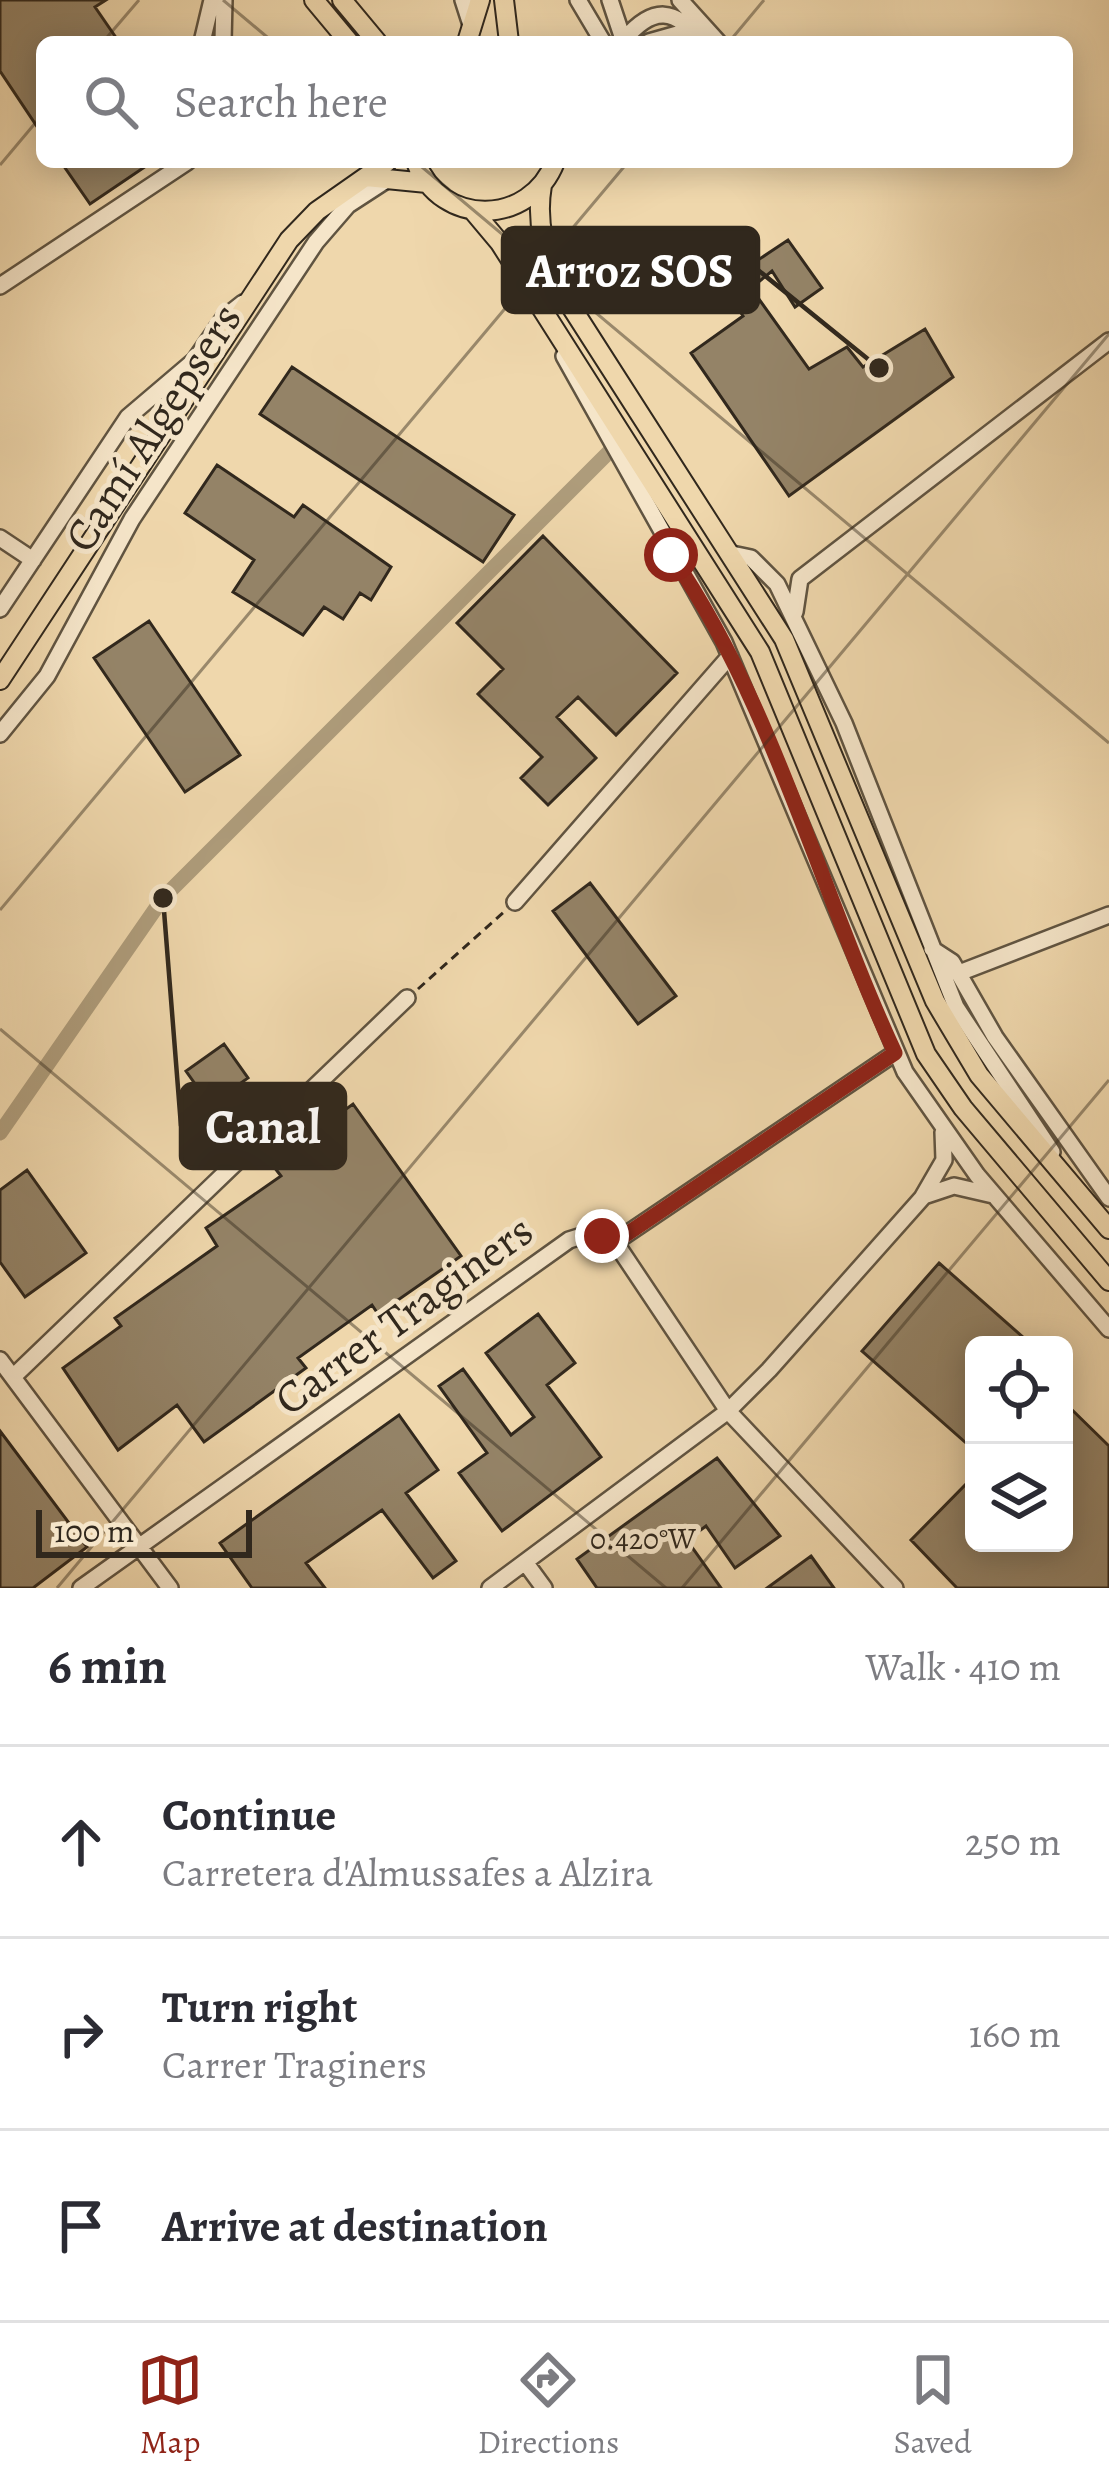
<!DOCTYPE html>
<meta charset="utf-8">
<style>
body{margin:0;font-family:Alegreya,serif;background:#f7f7f7;color:#2b2b33}
.controls{position:absolute;right:36px;bottom:36px;display:grid;overflow:hidden;border-radius:18px;box-shadow:0 6px 30px #0003}
.controls button{width:108px;height:108px;display:grid;place-items:center;padding:0;border:0;border-bottom:3px solid #e1e1e2;background:#fff;color:#2b2b33;font:60px sans-serif}
.scale{position:absolute;left:36px;bottom:30px;width:216px;box-sizing:border-box;padding-left:12px;border:6px solid #31281d;border-top:0;font-size:33px;line-height:42px;white-space:nowrap;color:#31281d;-webkit-text-stroke:9px #f5e5c9;paint-order:stroke}
.stop{position:absolute;width:36px;height:36px;margin:-27px;border:9px solid #8f2418;border-radius:50%;background:#fff}
.stop.end{background:#8f2418;border-color:#fff;box-shadow:0 3px 12px #0008}
.list{margin:0;padding:0;list-style:none}
h2{display:flex;justify-content:space-between;align-items:center;height:156px;margin:0;padding:0 48px;font-size:51px}
h2 small{font-size:39px;font-weight:400;color:#7c7c81}
.list li{display:grid;grid-template-columns:78px 1fr auto;gap:36px;align-items:center;box-sizing:border-box;height:192px;padding:0 48px;border-top:3px solid #e1e1e2}
.list b{display:block;font-size:45px;white-space:nowrap}
.list p{margin:0;font-size:39px;white-space:nowrap;color:#7c7c81}
.list em{font-size:39px;font-style:normal;color:#7c7c81}
.icon{flex:none;width:66px;height:66px;fill:none;stroke:currentColor;stroke-width:2;stroke-linecap:round;stroke-linejoin:round}
.map{position:relative;flex:none;width:1109px;height:1588px;overflow:hidden}
.search{position:absolute;background:#fff;box-shadow:0 6px 30px #0003;left:36px;right:36px;top:36px;height:132px;display:flex;align-items:center;gap:30px;box-sizing:border-box;padding:0 42px;border-radius:18px;color:#7c7c81;font-size:45px}
.sheet{height:732px;background:#fff}
nav{display:flex;justify-content:space-around;align-items:center;box-sizing:border-box;height:168px;border-top:3px solid #e1e1e2;background:#fff;font-size:33px;color:#7c7c81}
nav a{display:grid;justify-items:center;gap:6px}
nav .on{color:#8f2418}
.map>svg:first-child{display:block}
</style>
<div class="map">
<svg width="1109" height="1588" viewBox="0 0 1109 1588">
<rect width="100%" height="100%" fill="#efd7ac"/>
<filter id="stains"><feTurbulence type="fractalNoise" baseFrequency=".00167" numOctaves="4"/><feColorMatrix values="0 0 0 0 .2 0 0 0 0 .09 0 0 0 0 .02 0 0 0 .5 -.17"/></filter>
<radialGradient id="worn" r=".72"><stop offset=".6" stop-color="#630" stop-opacity="0"/><stop offset="1" stop-color="#630" stop-opacity=".3"/></radialGradient>
<g fill="none" stroke-linecap="round" stroke-linejoin="round">
<!-- canal -->
<path stroke="#ae9c7b" stroke-width="15" d="M0,1133L163,898L609,452"/>
</g>
<!-- building -->
<path fill="#948367" stroke="#31281d" stroke-width="3" d="M0,0H106L95,7L119,42H42V134L0,71Z
M61,162H152L90,204Z
M788,240L822,288L795,307L772,271L751,288L809,369L847,347L863,367L925,329L953,377L789,496L691,353L743,316L722,284Z
M292,367L514,515L483,562L260,414Z
M217,465L294,517L303,505L391,567L371,600L360,593L343,619L324,607L303,635L233,592L254,560L185,513Z
M543,536L677,673L616,735L578,697L557,717L596,758L548,805L521,778L542,757L478,694L503,669L457,623Z
M149,621L240,755L185,792L94,658Z
M590,883L676,996L638,1024L553,911Z
M224,1044L248,1078L210,1105L186,1071Z
M353,1104L461,1256L378,1314L372,1305L298,1358L306,1368L204,1442L177,1405L118,1450L63,1368L121,1326L115,1318L217,1246L206,1228L281,1176L271,1163Z
M27,1170L86,1253L25,1297L0,1262V1190Z
M939,1263L1032,1345H974V1450L862,1351Z
M538,1314L575,1363L547,1385L601,1457L502,1531L459,1473L487,1453L439,1386L463,1369L511,1435L534,1417L486,1353Z
M1064,1402L1109,1446V1588H957L911,1540L974,1476V1543H1064Z
M399,1415L438,1470L406,1493L456,1561L433,1578L382,1510L306,1563L325,1588H252L220,1543Z
M0,1431L87,1547L33,1588H0Z
M717,1458L780,1536L735,1568L706,1526L687,1540L721,1588H597L577,1559Z
M811,1556L834,1588H767Z"/>
<g fill="none" stroke-linecap="round" stroke-linejoin="round">
<!-- minor casing -->
<g stroke="#605441" stroke-width="20">
<path id="minor" d="M463,0L472,28
M578,0L603,42
M610,0L624,42
M680,0L718,42
M624,40C653,5 675,8 703,42
M202,42L212,0
M223,42L224,0
M649,42L681,33L695,41
M0,286L187,162
M564,356L724,642L905,1072L977,1175L1109,1329
M0,538L33,560
M732,554L751,558L777,584L844,723L956,1007L1052,1152
M0,609L128,417L195,360L224,318L243,303
M795,612L800,579L1109,341
M0,734L47,676L132,519L316,242L348,205L388,179
M515,902L730,656
M932,949L952,962L995,1037L1109,1198
M959,973L1109,915
M924,1196L954,1186L993,1195
M615,1242L895,1053
M0,1360L170,1588
M13,1377L407,998
M525,1562L544,1588
M81,1588L569,1240L585,1235L615,1242L728,1411L895,1588
M490,1588L728,1411L769,1370L922,1198L944,1160L943,1132"/>
</g>
<!-- major casing -->
<g stroke="#31281d" stroke-width="22">
<path id="major" d="M314,0L349,42
M342,0L377,42
M504,0L509,42
M467,42L480,0
M416,162C441,228 530,226 555,162
M366,177L427,183
M542,185C535,225 546,255 561,291L784,639L935,1001L979,1075L1109,1229
M474,212L500,243L760,652L926,1054L963,1108L1109,1281
M0,680L289,240L317,211L387,162"/>
</g>
<!-- path -->
<path stroke="#31281d" stroke-width="3" stroke-dasharray="9 6" stroke-linecap="butt" d="M418,989L505,911"/>
<!-- minor -->
<use href="#minor" stroke="#f5e5c9" stroke-width="15"/>
<!-- major -->
<use href="#major" stroke="#efd7ac" stroke-width="18"/>
</g>
<g fill="none" stroke-linecap="round" stroke-linejoin="round">
<!-- route -->
<path stroke="#8f2418" stroke-width="15" d="M602,1236L615,1242L895,1053C819,889 774,705 671,555"/>
</g>
<!-- ticks -->
<path fill="none" stroke="#31281d" stroke-width="3" stroke-opacity="0.45" d="M223,0L273,42M103,42L139,0M729,42L764,0M416,162L1109,743M0,165L42,115M0,910L628,162M0,1029L666,1588M57,1588L1109,334M682,1588L1109,1080"/>
<g text-anchor="middle" stroke-width="10" stroke-linejoin="round" paint-order="stroke">
<!-- street labels -->
<g font-size="45" fill="#31281d" stroke="#f5e5c9">
<text transform="translate(152 427) rotate(-57)" y="16">Camí Algepsers</text>
<text transform="translate(403 1314) rotate(-36)" y="16">Carrer Traginers</text>
</g>
</g>
<g font-size="30" text-anchor="middle" fill="#31281d" stroke="#f5e5c9" stroke-width="10" stroke-linejoin="round" paint-order="stroke">
<text x="643" y="1549">0.420°W</text>
</g>
<!-- callouts -->
<path fill="none" stroke="#31281d" stroke-width="4.5" d="M879 368L758 270M163 898L181 1126"/>
<g fill="#31281d" stroke="#f5e5c9" stroke-width="4.5">
<circle cx="879" cy="368" r="12"/>
<circle cx="163" cy="898" r="12"/>
</g>
<g fill="#31281d" stroke="#31281d" stroke-width="4.5">
<rect x="503" y="228" width="255" height="84" rx="12"/>
<rect x="181" y="1084" width="164" height="84" rx="12"/>
</g>
<g font-size="48" text-anchor="middle" font-weight="bold" fill="#fff">
<text x="630" y="287">Arroz SOS</text>
<text x="263" y="1143">Canal</text>
</g>
<rect width="100%" height="100%" filter="url(#stains)"/>
<rect width="100%" height="100%" fill="url(#worn)"/>
</svg>
<div class="controls">
<button><svg class="icon" aria-label="locate" viewBox="0 0 24 24"><circle cx="12" cy="12" r="6"/><path d="M12 2v4M12 18v4M2 12h4M18 12h4"/></svg></button>
<button><svg class="icon" aria-label="layers" viewBox="0 0 24 24"><path d="M12 4l9 5-9 5-9-5zM3 14l9 5 9-5"/></svg></button>
</div>
<div class="scale">100 m</div>
<div class="stop" style="left:671px;top:555px"></div>
<div class="stop end" style="left:602px;top:1236px"></div>
<div class="search"><svg class="icon" aria-label="search" viewBox="0 0 24 24"><circle cx="10" cy="10" r="6"/><path d="M15 15l6 6"/></svg>Search here</div>
</div>
<section class="sheet">
<h2>6 min<small>Walk · 410 m</small></h2>
<ul class="list">
<li><svg class="icon" aria-label="ahead" viewBox="0 0 24 24"><path d="M12 20V5M6 11l6-6 6 6"/></svg><div><b>Continue</b><p>Carretera d'Almussafes a Alzira</p></div><em>250 m</em></li>
<li><svg class="icon" aria-label="right" viewBox="0 0 24 24"><path d="M7 20v-9h11M14 6l5 5-5 5"/></svg><div><b>Turn right</b><p>Carrer Traginers</p></div><em>160 m</em></li>
<li><svg class="icon" aria-label="arrive" viewBox="0 0 24 24"><path d="M6 21V4h12l-3 4 3 4H6"/></svg><div><b>Arrive at destination</b></div></li>
</ul>
</section>
<nav>
<a class="on"><svg class="icon" aria-label="map" viewBox="0 0 24 24"><path d="M3 6l6-2 6 2 6-2v14l-6 2-6-2-6 2zM9 4v14M15 6v14"/></svg>Map</a>
<a><svg class="icon" aria-label="directions" viewBox="0 0 24 24"><path d="M12 3l9 9-9 9-9-9zM9 14v-3h6M13 9l2 2-2 2"/></svg>Directions</a>
<a><svg class="icon" aria-label="saved" viewBox="0 0 24 24"><path d="M7 4h10v16l-5-4-5 4z"/></svg>Saved</a>
</nav>
